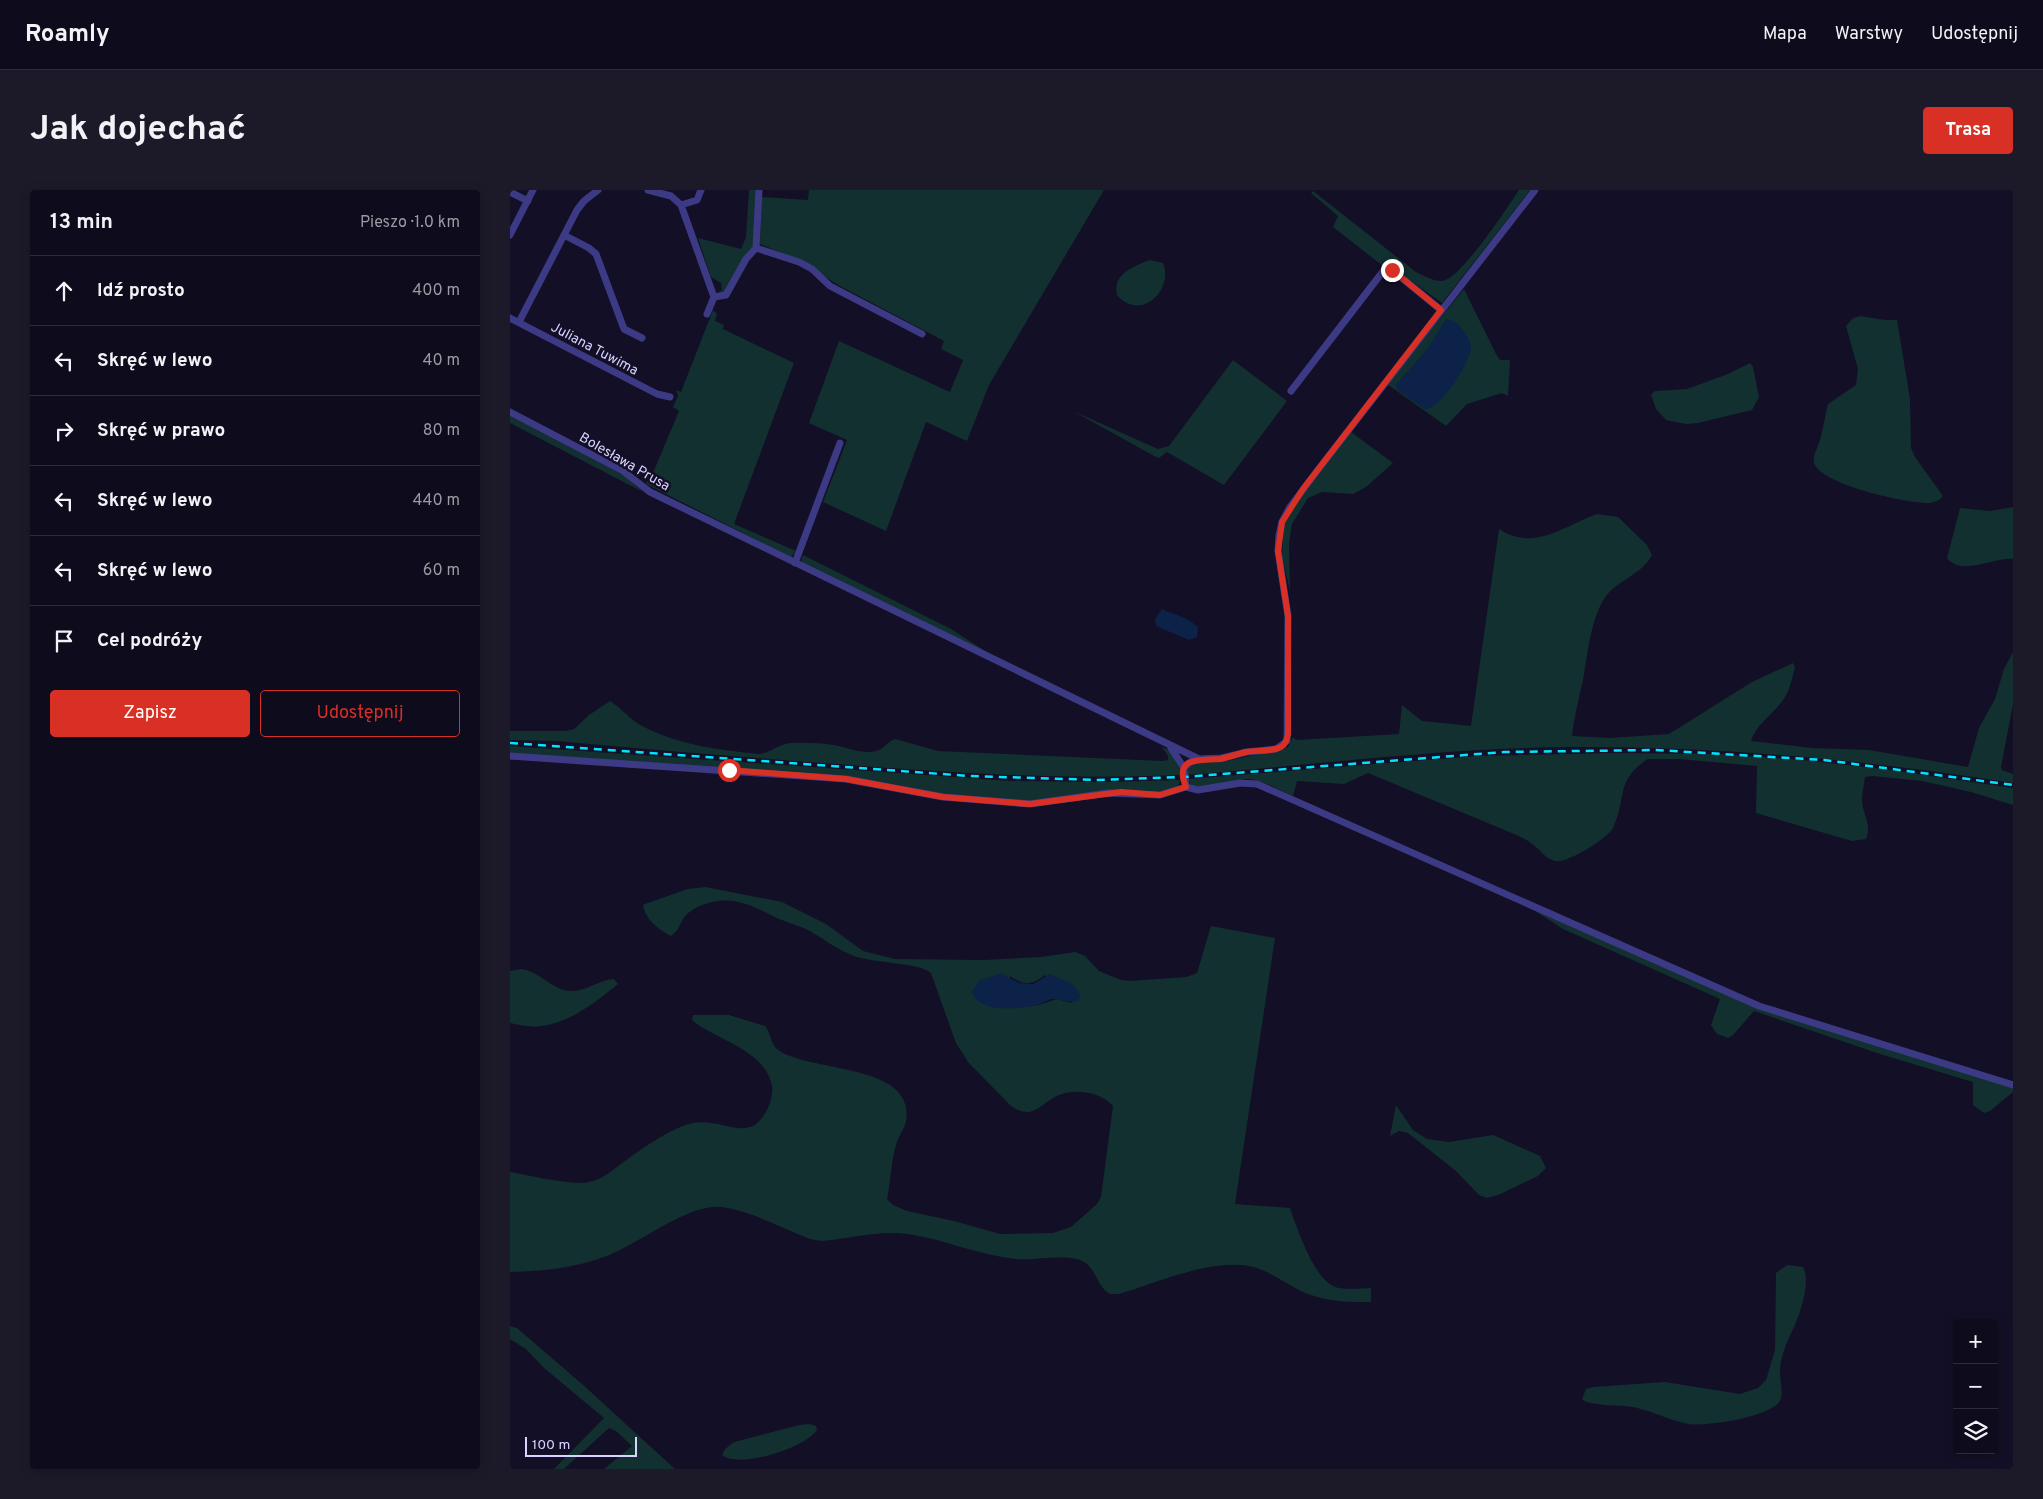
<!DOCTYPE html>
<html lang="pl">
<meta charset="utf-8">
<style>
body{margin:0;font-family:Overpass,sans-serif;background:#1c1929;color:#f1f3f6}
.controls{position:absolute;right:15px;bottom:15px;display:grid;overflow:hidden;border-radius:5px;box-shadow:0 2px 12px #0003}
.controls button{width:45px;height:45px;display:grid;place-items:center;padding:0;border:0;border-bottom:1px solid #2e2b3b;background:#0e0b1c;color:#f1f3f6;font:25px sans-serif}
.scale{position:absolute;left:15px;bottom:12px;width:112px;box-sizing:border-box;padding-left:5px;border:2px solid #d9d4ff;border-top:0;font-size:14px;line-height:18px;white-space:nowrap;color:#d9d4ff;-webkit-text-stroke:4px #130f26;paint-order:stroke}
.stop{position:absolute;width:15px;height:15px;margin:-11px;border:4px solid #d93025;border-radius:50%;background:#fff}
.stop.end{background:#d93025;border-color:#fff;box-shadow:0 1px 5px #0008}
.list{margin:0;padding:0;list-style:none}
h2{display:flex;justify-content:space-between;align-items:center;height:65px;margin:0;padding:0 20px;font-size:21px}
h2 small{font-size:16px;font-weight:400;color:#9b9ba3}
.list li{display:grid;grid-template-columns:32px 1fr auto;gap:15px;align-items:center;box-sizing:border-box;height:70px;padding:0 20px;border-top:1px solid #2e2b3b}
.list b{display:block;font-size:19px;white-space:nowrap}
.list em{font-size:16px;font-style:normal;color:#9b9ba3}
.actions{display:flex;gap:10px;padding:15px 20px}
.actions a{flex:1;padding:11px 0;border:1px solid #d93025;border-radius:5px;text-align:center;font-size:18px;color:#d93025}
.actions .main{background:#d93025;color:#fff}
.icon{flex:none;width:28px;height:28px;fill:none;stroke:currentColor;stroke-width:2;stroke-linecap:round;stroke-linejoin:round}
.map{position:relative;flex:none;width:1503px;height:1279px;overflow:hidden;border-radius:5px}
header{display:flex;align-items:center;gap:30px;box-sizing:border-box;height:70px;padding:0 25px;background:#0e0b1c;border-bottom:1px solid #2e2b3b}
header strong{font-size:24px}
nav{display:flex;gap:28px;margin-inline-start:auto;font-size:18px}
.intro{display:flex;align-items:center;justify-content:space-between;box-sizing:border-box;height:120px;padding:0 30px}
h1{margin:0;font-size:35px}
.button{padding:12px 22px;border-radius:5px;background:#d93025;color:#fff;font-size:18px;font-weight:700}
main{display:flex;gap:30px;padding:0 30px}
aside{flex:1;background:#0e0b1c;border-radius:5px;box-shadow:0 2px 12px #0003}
.map>svg:first-child{display:block}
</style>
<header>
<strong>Roamly</strong>
<nav><a>Mapa</a><a>Warstwy</a><a>Udostępnij</a></nav>
</header>
<div class="intro"><h1>Jak dojechać</h1><a class="button">Trasa</a></div>
<main>
<aside>
<h2>13 min<small>Pieszo · 1.0 km</small></h2>
<ul class="list">
<li><svg class="icon" aria-label="ahead" viewBox="0 0 24 24"><path d="M12 20V5M6 11l6-6 6 6"/></svg><div><b>Idź prosto</b></div><em>400 m</em></li>
<li><svg class="icon" aria-label="left" viewBox="0 0 24 24"><path d="M17 20v-9H6M10 6l-5 5 5 5"/></svg><div><b>Skręć w lewo</b></div><em>40 m</em></li>
<li><svg class="icon" aria-label="right" viewBox="0 0 24 24"><path d="M7 20v-9h11M14 6l5 5-5 5"/></svg><div><b>Skręć w prawo</b></div><em>80 m</em></li>
<li><svg class="icon" aria-label="left" viewBox="0 0 24 24"><path d="M17 20v-9H6M10 6l-5 5 5 5"/></svg><div><b>Skręć w lewo</b></div><em>440 m</em></li>
<li><svg class="icon" aria-label="left" viewBox="0 0 24 24"><path d="M17 20v-9H6M10 6l-5 5 5 5"/></svg><div><b>Skręć w lewo</b></div><em>60 m</em></li>
<li><svg class="icon" aria-label="arrive" viewBox="0 0 24 24"><path d="M6 21V4h12l-3 4 3 4H6"/></svg><div><b>Cel podróży</b></div></li>
</ul>
<div class="actions"><a class="main">Zapisz</a><a>Udostępnij</a></div>
</aside>
<div class="map">
<svg width="1503" height="1279" viewBox="0 0 1503 1279">
<rect width="100%" height="100%" fill="#130f26"/>
<!-- green -->
<path fill="#12302f" fill-rule="evenodd" d="M239,0H247L243,56L215,102L208,103L212,100L211,93L201,87L188,48L231,59L236,47Z
M299,0H594L479,195L457,251L416,232L376,341L313,312L337,250L299,233L329,151L440,202L453,170L431,159L434,151L328,95L290,70L250,54L251,7L298,10Z
M1009,0H1020L932,113L879,75L873,76L823,37L828,26L801,3L803,1L906,82C914,86 923,91 932,91C951,89 997,18 1009,0Z
M640,70L653,73C664,101 630,132 607,105C602,84 624,76 640,70Z
M954,99L986,164L990,170H1000L998,206L992,203L957,214L936,236L877,194Z
M203,120L207,124L205,131L214,135L213,139L284,173L224,334L286,361L281,367L136,294L139,287L138,280L143,283L169,221L163,217L168,206L166,200L171,202Z
M1350,126L1375,130H1387L1400,209L1401,258L1405,267L1433,306C1430,310 1425,312 1420,313C1399,314 1311,295 1304,273C1303,267 1305,263 1307,258C1313,244 1314,229 1318,214L1346,195L1348,179L1336,136L1343,128Z
M723,170L777,211L714,295L657,262L649,268L644,266L563,221L648,259L659,256Z
M1240,173L1243,177L1249,207L1242,220L1188,233L1176,234L1156,230L1146,219L1141,205L1145,201L1177,199L1218,184Z
M0,226L113,285L133,302L0,233Z
M841,242L883,273L856,297L843,304L812,302L798,308L782,334L779,354L780,400L772,367L773,339L785,314Z
M1503,317V369C1484,367 1452,387 1437,368L1450,318L1480,321Z
M1087,324L1108,327L1137,355L1142,365C1132,385 1106,390 1094,409C1080,432 1078,464 1073,490C1069,508 1064,528 1062,546L1099,548L1159,544L1242,492L1283,473L1285,477C1282,488 1280,501 1273,510C1263,525 1246,534 1241,551L1302,558L1359,560L1458,577L1469,538L1485,509L1494,479L1503,462V514L1491,577L1492,580L1503,584V593C1356,570 1208,556 1059,557C931,558 804,575 676,585L679,577L689,572L717,571L773,559L778,557L783,547L786,550L889,544L892,515L912,531L961,536L989,339C1025,362 1053,336 1087,324Z
M293,365L441,439L483,466L293,373L291,371Z
M100,511C111,518 119,528 130,535C168,555 208,560 250,564C262,562 271,553 282,553C294,552 317,553 329,556C341,559 353,564 366,561C374,559 377,552 385,549L428,561L653,571L658,570V566L652,557L659,560L670,579L669,585C554,590 440,583 326,574C233,567 140,560 47,551L0,550V541H56L64,539L79,525Z
M0,556L501,591L597,592L670,590L668,597L648,602L599,600L534,612L438,606L383,594L0,564Z
M1101,563L1210,564L1292,570L1373,579L1503,598V615L1461,602L1412,591L1362,586L1355,587C1354,595 1352,603 1352,611C1353,625 1362,634 1356,649L1342,651L1246,623L1247,576L1169,569H1138C1105,590 1117,608 1103,638C1098,648 1057,674 1045,671C1035,669 1029,658 1021,653C1016,649 1010,647 1004,644L858,583L834,594L787,591L783,606C769,600 755,591 739,589C721,588 697,602 680,594L678,589L967,566Z
M195,697L272,712L316,734L353,761L385,769L474,770L531,767L565,762L575,766L589,781L611,790L620,791L676,787L687,783L701,736L765,748L725,1014L780,1018C787,1038 803,1086 823,1096C833,1101 850,1098 861,1098V1112C841,1112 820,1112 801,1105C780,1098 761,1080 739,1076C698,1069 647,1093 609,1104H600C587,1097 587,1080 574,1072C560,1063 524,1071 506,1069C465,1065 428,1046 387,1043C362,1042 336,1049 311,1051L300,1049C271,1038 242,1021 211,1017C180,1013 128,1054 97,1066C65,1078 34,1081 0,1082V982C19,985 61,996 79,992C93,990 103,979 115,971C133,958 152,944 173,936C201,925 221,943 240,937C254,933 264,909 262,896C255,859 205,850 182,830L183,825H219L255,836C261,843 260,853 267,859C297,883 406,872 396,931C395,938 389,945 387,952C381,970 381,990 377,1009L383,1015L397,1021L444,1031L490,1044L543,1043L561,1037L587,1014L591,1007L603,916C592,902 565,898 549,905C538,909 529,921 518,922C511,922 505,919 500,915L458,872L446,853L421,783C411,773 362,773 344,766C328,760 315,750 300,741C290,736 279,733 269,729C249,719 230,708 207,711C195,713 178,719 172,731C169,737 167,742 161,746C149,740 135,729 133,715L135,714L178,699ZM535,785L563,813L547,809L529,815L500,817V786C514,796 522,795 535,785Z
M1022,719L1249,819L1503,897V902L1480,921L1474,923L1463,915V892L1370,864L1244,821L1223,845L1218,848L1207,844L1201,835L1210,809L1053,739Z
M11,779C28,781 38,795 54,800C72,805 87,790 104,789L108,794C86,812 61,832 32,836C22,838 10,835 0,833V781Z
M886,915L903,940L917,949L939,952L983,945L1030,966L1036,978L1028,986L988,1005L977,1008L969,1005L946,981L898,943L889,941L880,946Z
M1277,1075L1293,1077C1302,1093 1288,1130 1280,1146C1275,1156 1271,1168 1270,1179C1269,1188 1275,1205 1269,1212C1259,1227 1195,1237 1178,1234C1159,1230 1142,1221 1123,1217C1113,1215 1077,1216 1072,1209L1076,1199L1083,1197L1155,1192L1230,1204L1248,1198L1256,1190L1265,1160L1266,1083Z
M0,1136L7,1138L72,1194L165,1279H94L122,1256L106,1241L99,1238L54,1279H44L94,1228L34,1178L16,1159L0,1149Z
M300,1234L306,1236L307,1240C294,1259 227,1279 212,1265L215,1259L224,1252L289,1235Z"/>
<!-- water -->
<path fill="#0c2248" d="M936,129C944,130 948,133 952,139C956,144 960,150 961,156C962,171 930,220 915,219L889,201L885,196L918,158Z
M652,419C666,426 674,425 688,437L687,447L679,450L646,436L645,429Z
M491,783L509,793L523,794L540,784L564,795L570,805L569,810C560,814 552,808 542,809C537,810 533,814 527,815C509,819 470,824 462,802L469,791Z"/>
<g fill="none" stroke-linecap="round" stroke-linejoin="round">
<!-- minor -->
<path stroke="#3d3a85" stroke-width="7" d="M138,0L161,6L171,15L204,107L197,124
M0,2L18,11
M171,15L187,10L191,0
M0,45L23,0
M54,45L79,58L86,64L114,139L132,148
M246,58L289,72L302,79L320,96L412,144
M204,107L216,105L236,69L246,58L249,0
M0,128L147,204L160,207
M9,132L67,20L74,11L88,0
M781,201L874,80L877,78L882,80L931,120
M0,222L113,281L140,302L689,569
M285,373L330,253
M661,558L674,578L676,597
M0,566L336,589L433,607L520,614L598,603L650,605L676,597L688,600L730,593L747,594L1249,816L1503,895
M674,578L679,573L689,569L712,568L737,562L766,559L777,551L778,426L768,361L769,345L772,332L780,317L807,281L1025,0"/>
<!-- rail -->
<path stroke="#00e5ff" stroke-width="2.5" stroke-dasharray="8 6" stroke-linecap="butt" d="M0,553L460,586L587,590L674,587L994,562L1145,560L1314,570L1503,595"/>
</g>
<g fill="none" stroke-linecap="round" stroke-linejoin="round">
<!-- route -->
<path stroke="#d93025" stroke-width="6" d="M219,580L336,589L433,607L520,614L611,602L650,605L676,597C663,566 690,571 710,569C719,567 727,564 736,562C747,560 761,562 771,557C776,554 777,549 778,544V426L768,361L772,332L793,299L931,120L882,80"/>
</g>
<g text-anchor="middle" stroke-width="5" stroke-linejoin="round" paint-order="stroke">
<!-- street labels -->
<g font-size="14" fill="#d9d4ff" stroke="#130f26">
<text transform="translate(85 158) rotate(28)" y="5">Juliana Tuwima</text>
<text transform="translate(115 271) rotate(30)" y="5">Bolesława Prusa</text>
</g>
</g>
</svg>
<div class="controls">
<button>+</button>
<button>−</button>
<button><svg class="icon" aria-label="layers" viewBox="0 0 24 24"><path d="M12 4l9 5-9 5-9-5zM3 14l9 5 9-5"/></svg></button>
</div>
<div class="scale">100 m</div>
<div class="stop" style="left:219px;top:580px"></div>
<div class="stop end" style="left:882px;top:80px"></div>
</div>
</main>
